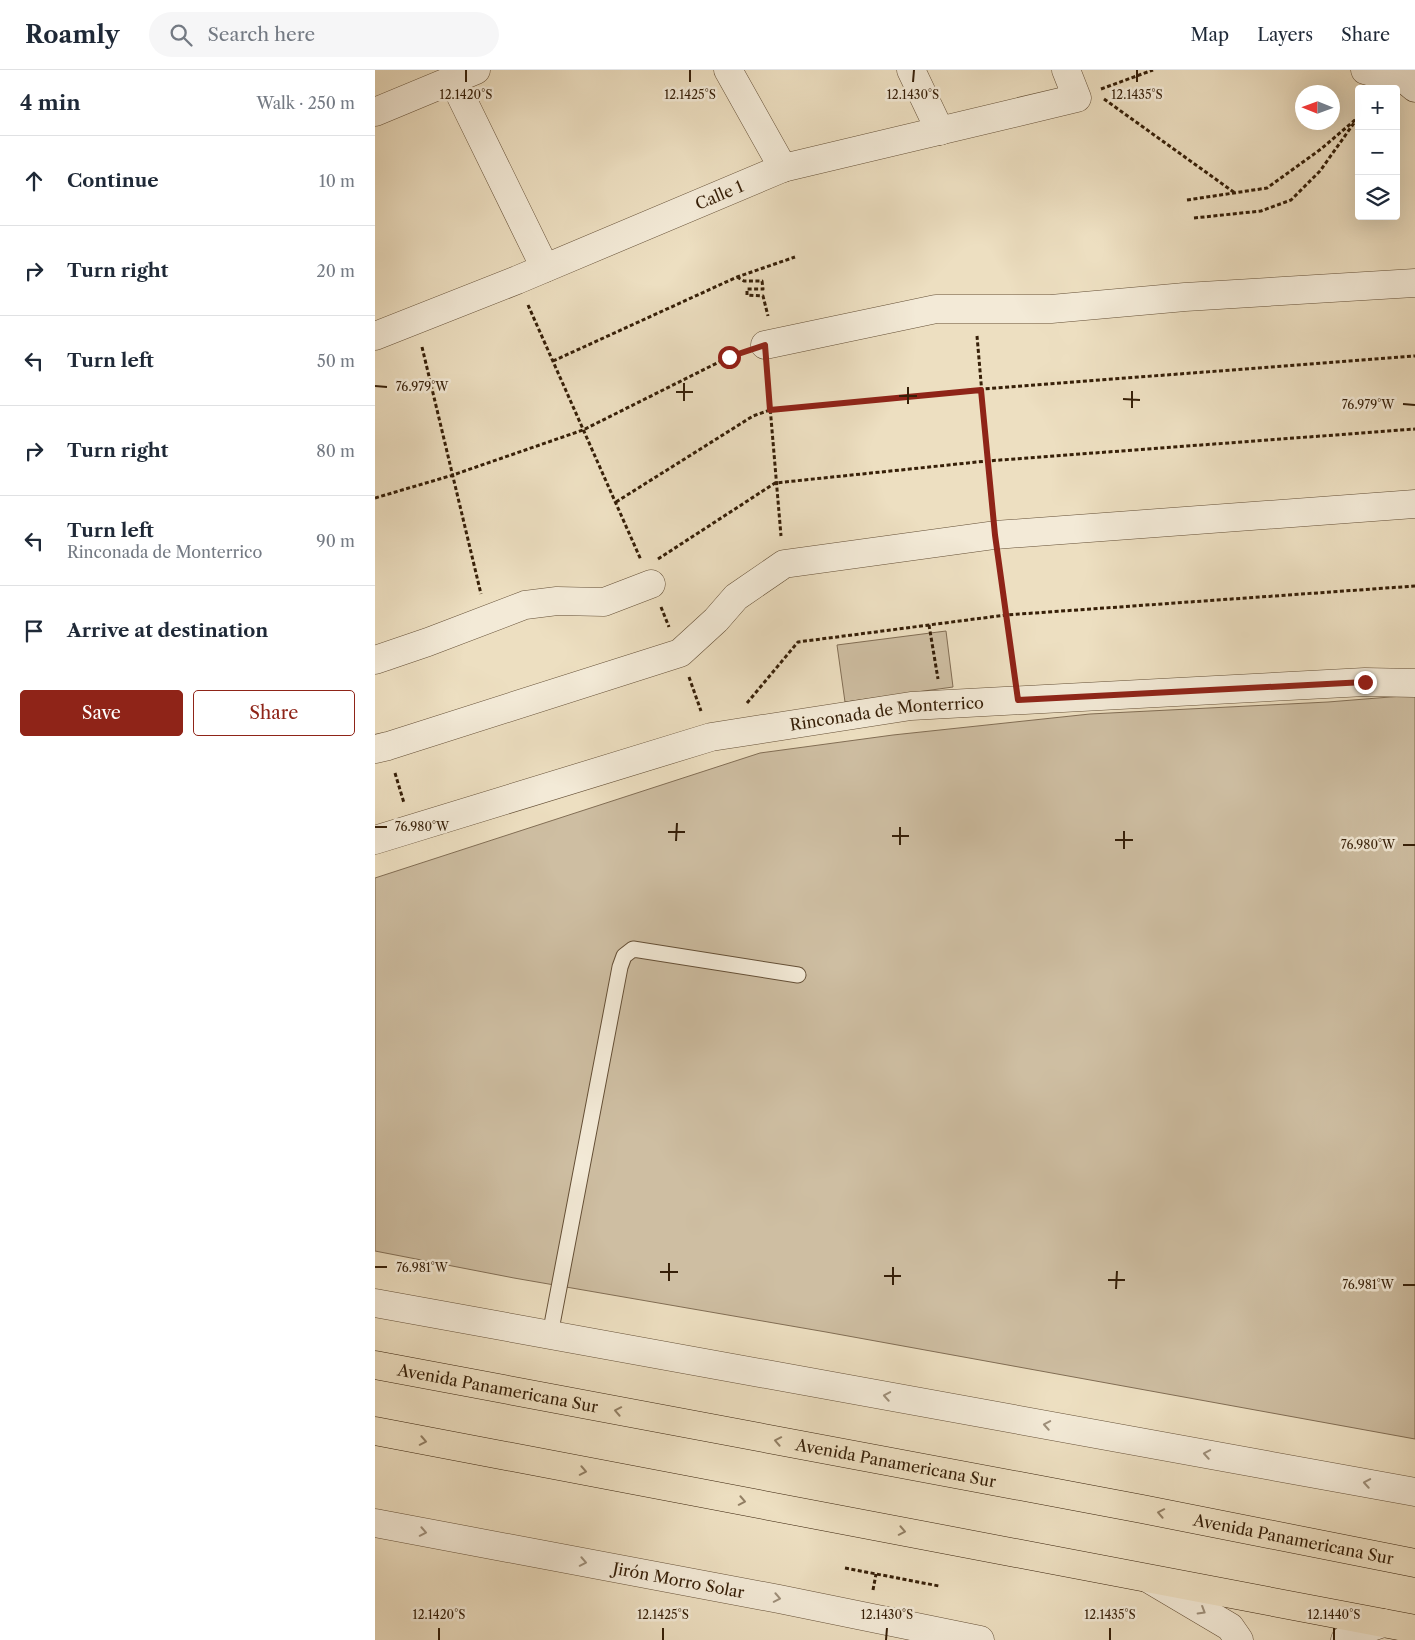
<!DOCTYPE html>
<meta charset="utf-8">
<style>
body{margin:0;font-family:"Libre Caslon Text",serif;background:#f6f6f7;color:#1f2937}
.controls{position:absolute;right:15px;top:15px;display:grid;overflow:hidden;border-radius:5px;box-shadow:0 5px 20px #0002}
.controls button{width:45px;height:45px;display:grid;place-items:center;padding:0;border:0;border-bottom:1px solid #e0e1e3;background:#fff;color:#1f2937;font:25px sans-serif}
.compass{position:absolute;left:920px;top:15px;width:45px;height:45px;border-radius:50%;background:#fff;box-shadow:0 5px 20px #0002;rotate:271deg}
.stop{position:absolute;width:15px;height:15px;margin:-11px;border:4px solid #8f2418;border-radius:50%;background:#fff}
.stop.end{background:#8f2418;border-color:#fff;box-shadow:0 1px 5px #0008}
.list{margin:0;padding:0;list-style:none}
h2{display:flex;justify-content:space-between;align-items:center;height:65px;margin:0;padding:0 20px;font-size:21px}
h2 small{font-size:16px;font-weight:400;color:#747a83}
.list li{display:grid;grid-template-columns:32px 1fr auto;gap:15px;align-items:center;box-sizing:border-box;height:90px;padding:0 20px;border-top:1px solid #e0e1e3}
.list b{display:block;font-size:19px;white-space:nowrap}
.list p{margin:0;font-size:16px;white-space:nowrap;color:#747a83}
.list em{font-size:16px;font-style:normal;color:#747a83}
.actions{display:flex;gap:10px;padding:15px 20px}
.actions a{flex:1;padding:11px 0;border:1px solid #8f2418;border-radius:5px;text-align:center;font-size:18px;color:#8f2418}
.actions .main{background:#8f2418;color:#fff}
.icon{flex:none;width:28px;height:28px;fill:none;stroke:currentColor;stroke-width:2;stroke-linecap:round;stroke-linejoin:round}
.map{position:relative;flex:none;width:1040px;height:1570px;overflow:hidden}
header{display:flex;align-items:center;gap:30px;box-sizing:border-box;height:70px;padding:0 25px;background:#fff;border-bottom:1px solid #e0e1e3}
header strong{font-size:24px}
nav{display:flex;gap:28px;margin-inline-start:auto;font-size:18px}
.search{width:350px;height:45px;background:#f6f6f7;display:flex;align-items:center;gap:12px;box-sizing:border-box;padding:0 18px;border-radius:28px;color:#747a83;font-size:19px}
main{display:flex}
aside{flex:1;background:#fff}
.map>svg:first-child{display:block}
</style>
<header>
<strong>Roamly</strong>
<div class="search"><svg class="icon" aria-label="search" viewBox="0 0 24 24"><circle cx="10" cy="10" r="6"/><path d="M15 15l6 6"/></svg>Search here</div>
<nav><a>Map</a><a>Layers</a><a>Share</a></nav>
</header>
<main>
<aside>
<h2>4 min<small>Walk · 250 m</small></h2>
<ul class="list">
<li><svg class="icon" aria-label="ahead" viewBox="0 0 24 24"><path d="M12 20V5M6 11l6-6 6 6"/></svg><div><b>Continue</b></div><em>10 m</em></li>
<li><svg class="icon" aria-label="right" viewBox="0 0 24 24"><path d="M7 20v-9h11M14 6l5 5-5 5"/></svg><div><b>Turn right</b></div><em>20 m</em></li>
<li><svg class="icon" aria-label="left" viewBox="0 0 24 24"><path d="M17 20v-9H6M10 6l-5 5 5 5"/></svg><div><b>Turn left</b></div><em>50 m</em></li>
<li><svg class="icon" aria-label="right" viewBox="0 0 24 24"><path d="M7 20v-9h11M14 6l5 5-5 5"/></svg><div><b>Turn right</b></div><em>80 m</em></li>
<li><svg class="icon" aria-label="left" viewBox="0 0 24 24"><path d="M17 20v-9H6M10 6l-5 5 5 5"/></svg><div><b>Turn left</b><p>Rinconada de Monterrico</p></div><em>90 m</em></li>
<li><svg class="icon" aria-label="arrive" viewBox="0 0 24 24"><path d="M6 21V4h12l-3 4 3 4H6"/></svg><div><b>Arrive at destination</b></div></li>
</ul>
<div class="actions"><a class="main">Save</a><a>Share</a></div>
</aside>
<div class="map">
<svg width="1040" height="1570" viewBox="0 0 1040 1570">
<rect width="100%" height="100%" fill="#eddfc1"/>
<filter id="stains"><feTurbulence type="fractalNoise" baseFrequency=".004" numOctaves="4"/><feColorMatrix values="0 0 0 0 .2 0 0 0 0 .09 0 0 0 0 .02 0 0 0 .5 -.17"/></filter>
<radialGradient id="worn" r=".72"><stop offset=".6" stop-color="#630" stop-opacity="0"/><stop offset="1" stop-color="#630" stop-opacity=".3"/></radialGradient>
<!-- green -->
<path fill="#cebea2" stroke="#826e55" d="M571,561L578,617L470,632L462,575Z
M1040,625V1369L451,1262L139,1208L0,1181V808L385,683L518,665L715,644L953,632Z"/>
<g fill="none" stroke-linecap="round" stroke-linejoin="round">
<!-- service casing -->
<g stroke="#644f36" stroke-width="17">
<path id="service" d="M175,1265L245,897L249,886L258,879L423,905"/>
</g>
<!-- minor casing -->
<g stroke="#644f36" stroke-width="29">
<g id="minor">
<path d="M353,0L408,98"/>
<path d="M536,0L565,61"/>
<path d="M990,0L1007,5L1029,9L1040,18"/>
<path d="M78,10L170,198"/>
<path d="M0,42L101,0"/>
<path id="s1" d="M0,266L142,210L408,98L702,28L691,0"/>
<path d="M390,275L561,239H676L810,227L1040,213"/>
<path d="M0,590L53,572L150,535L182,531L229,532L276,514"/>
<path d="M0,679L13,676L305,583L341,550L361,527L409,494L620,465L1040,434"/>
<path id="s2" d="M0,770L336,667L536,636L990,612L1040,613"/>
</g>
</g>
<!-- tertiary casing -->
<g stroke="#644f36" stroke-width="29">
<g id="tertiary">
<path d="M0,1233L1040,1422"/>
<path id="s3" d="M0,1453L404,1529L605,1570"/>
<path d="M774,1509L855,1557L864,1570"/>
<path d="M970,1570L982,1562L1008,1553"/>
</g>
</g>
<!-- motorway casing -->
<g stroke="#361f08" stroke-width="29">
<g id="motorway">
<path id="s4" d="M0,1295L767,1439L1040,1493"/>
<path d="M0,1361L1040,1559"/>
</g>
</g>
<!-- path -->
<path stroke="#361f08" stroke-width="3" stroke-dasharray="4 2.5" stroke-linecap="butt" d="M726,19L778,0
M729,29L860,123
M812,130L892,118L946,79L980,50
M819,148L886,141L916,130L945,101L984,46
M362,207L369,211H387L388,219H372V225L388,226L393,246
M153,235L266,490
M602,266L617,439
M47,277L106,524
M178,291L362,207L420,187
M392,301L406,466
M0,428L78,405L208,360L354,287L366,283
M241,432L378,346L395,340L607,319L1040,286
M283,489L400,413L612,391L1040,359
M624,492L639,605
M286,537L294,557
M554,555L563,609
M314,607L326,641
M372,633L423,572L631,545L1040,516
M20,703L29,733
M470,1498L564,1516
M498,1520L501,1504"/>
<!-- service -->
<use href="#service" stroke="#f3ead7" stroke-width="15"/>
<!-- minor -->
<use href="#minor" stroke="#f3ead7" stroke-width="28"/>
<!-- tertiary -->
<use href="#tertiary" stroke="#f3ead7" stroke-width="28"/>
<!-- motorway -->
<use href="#motorway" stroke="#eddfc1" stroke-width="28"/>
</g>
<!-- one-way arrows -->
<defs><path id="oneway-chevron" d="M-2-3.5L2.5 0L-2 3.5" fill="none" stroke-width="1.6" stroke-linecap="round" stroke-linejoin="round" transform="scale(1.25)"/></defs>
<g stroke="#9e8f7a">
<use href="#oneway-chevron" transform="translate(512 1326) rotate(-170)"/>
<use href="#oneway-chevron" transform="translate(672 1355) rotate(-170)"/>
<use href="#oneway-chevron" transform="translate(832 1384) rotate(-170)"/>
<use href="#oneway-chevron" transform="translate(992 1413) rotate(-170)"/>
<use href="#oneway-chevron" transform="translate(48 1462) rotate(11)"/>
<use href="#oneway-chevron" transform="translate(208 1492) rotate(11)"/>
<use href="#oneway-chevron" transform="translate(402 1528) rotate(11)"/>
<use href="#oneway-chevron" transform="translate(827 1541) rotate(31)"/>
</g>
<g stroke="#927f64">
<use href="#oneway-chevron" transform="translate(243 1341) rotate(-169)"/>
<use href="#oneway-chevron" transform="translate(48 1371) rotate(11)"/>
<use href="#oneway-chevron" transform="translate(403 1371) rotate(-169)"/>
<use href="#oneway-chevron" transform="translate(208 1401) rotate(11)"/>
<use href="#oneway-chevron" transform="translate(367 1431) rotate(11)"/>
<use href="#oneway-chevron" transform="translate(786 1443) rotate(-169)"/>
<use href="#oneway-chevron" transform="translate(527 1461) rotate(11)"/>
</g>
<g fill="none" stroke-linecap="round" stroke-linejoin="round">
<!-- route -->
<path stroke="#8f2418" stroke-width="6" d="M354,287L390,275L395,340L606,320L620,465L643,630L990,612"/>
</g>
<!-- ticks -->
<path fill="none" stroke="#361f08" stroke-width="2" d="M91,12V0M315,12V0M538,12L539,0M762,12V0M0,316L12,317M301,322H318M524,326H542M748,329L765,330M309,331V313M533,334V317M1028,334L1040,335M757,338V321M0,757H12M293,762H310M517,766H534M740,770H758M301,771L302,753M525,775V757M1028,775H1040M749,779V761M0,1197H12M285,1202H303M509,1206H526M733,1210H750M294,1211V1193M518,1215V1197M1028,1215H1040M741,1219L742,1201M64,1570V1558M288,1570V1558M511,1570L512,1558M735,1570V1558M959,1570V1558"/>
<g text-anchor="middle" stroke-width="5" stroke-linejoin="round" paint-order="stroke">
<!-- street labels -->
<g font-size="16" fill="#361f08" stroke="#f3ead7">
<text dy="6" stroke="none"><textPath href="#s1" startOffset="372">Calle 1</textPath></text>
<text dy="6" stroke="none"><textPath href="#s2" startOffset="529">Rinconada de Monterrico</textPath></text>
<text dy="6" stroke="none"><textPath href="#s4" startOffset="125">Avenida Panamericana Sur</textPath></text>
<text dy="6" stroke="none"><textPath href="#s4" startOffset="530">Avenida Panamericana Sur</textPath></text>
<text dy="6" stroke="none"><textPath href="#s4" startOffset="935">Avenida Panamericana Sur</textPath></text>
<text dy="6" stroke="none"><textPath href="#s3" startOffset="309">Jirón Morro Solar</textPath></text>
</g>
</g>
<g font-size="12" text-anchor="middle" fill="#361f08" stroke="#f3ead7" stroke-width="5" stroke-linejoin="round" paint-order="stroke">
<text x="91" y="29">12.1420°S</text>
<text x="315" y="29">12.1425°S</text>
<text x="538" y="29">12.1430°S</text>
<text x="762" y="29">12.1435°S</text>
<text x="47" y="321">76.979°W</text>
<text x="993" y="339">76.979°W</text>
<text x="47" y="761">76.980°W</text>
<text x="993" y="779">76.980°W</text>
<text x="47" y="1202">76.981°W</text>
<text x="993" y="1219">76.981°W</text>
<text x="64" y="1549">12.1420°S</text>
<text x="288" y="1549">12.1425°S</text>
<text x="512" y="1549">12.1430°S</text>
<text x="735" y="1549">12.1435°S</text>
<text x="959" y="1549">12.1440°S</text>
</g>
<rect width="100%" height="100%" filter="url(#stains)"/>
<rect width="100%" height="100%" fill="url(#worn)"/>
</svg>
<div class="controls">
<button>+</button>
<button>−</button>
<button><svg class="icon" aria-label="layers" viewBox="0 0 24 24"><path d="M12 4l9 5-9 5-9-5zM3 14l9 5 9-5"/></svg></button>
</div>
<svg class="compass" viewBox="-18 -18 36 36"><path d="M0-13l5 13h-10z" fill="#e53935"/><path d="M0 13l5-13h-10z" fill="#747a83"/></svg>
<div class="stop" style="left:354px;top:287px"></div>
<div class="stop end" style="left:990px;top:612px"></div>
</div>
</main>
